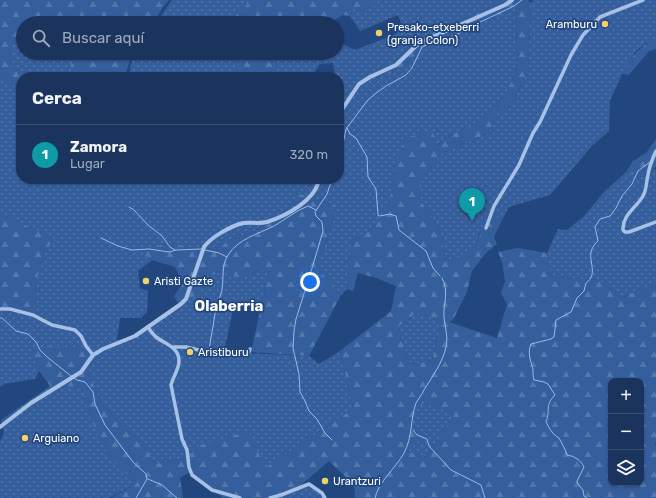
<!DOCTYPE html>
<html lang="es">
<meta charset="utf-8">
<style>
body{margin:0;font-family:Rubik,sans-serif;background:#233c64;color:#f1f3f6}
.controls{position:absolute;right:12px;bottom:12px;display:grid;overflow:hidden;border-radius:8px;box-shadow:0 1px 3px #0004}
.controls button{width:36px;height:36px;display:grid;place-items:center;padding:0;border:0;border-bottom:1px solid #384f73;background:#1a345e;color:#f1f3f6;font:20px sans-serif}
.you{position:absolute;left:310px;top:282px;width:14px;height:14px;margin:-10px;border:3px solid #fff;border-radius:50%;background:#1a73e8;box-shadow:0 0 0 6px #1a73e833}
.badge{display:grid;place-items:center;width:26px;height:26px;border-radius:50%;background:#f2d169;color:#fff;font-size:13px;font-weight:700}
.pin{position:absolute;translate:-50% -33px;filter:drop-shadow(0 1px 2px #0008)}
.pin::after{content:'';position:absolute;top:21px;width:14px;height:12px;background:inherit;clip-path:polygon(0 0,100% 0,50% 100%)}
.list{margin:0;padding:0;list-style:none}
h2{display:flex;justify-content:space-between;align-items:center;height:52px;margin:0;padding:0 16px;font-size:17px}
h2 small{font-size:13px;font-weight:400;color:#9faabc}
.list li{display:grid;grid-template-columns:26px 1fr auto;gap:12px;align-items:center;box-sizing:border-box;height:60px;padding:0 16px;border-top:1px solid #384f73}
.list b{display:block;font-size:15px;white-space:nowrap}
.list p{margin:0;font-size:13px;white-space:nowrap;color:#9faabc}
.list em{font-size:13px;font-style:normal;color:#9faabc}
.icon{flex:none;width:22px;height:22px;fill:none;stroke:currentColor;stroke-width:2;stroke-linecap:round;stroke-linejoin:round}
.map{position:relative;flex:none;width:656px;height:498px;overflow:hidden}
.search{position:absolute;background:#1a345e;box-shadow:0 1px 3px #0004;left:16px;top:16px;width:328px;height:44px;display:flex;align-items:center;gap:10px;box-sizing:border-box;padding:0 14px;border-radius:22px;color:#9faabc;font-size:15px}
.panel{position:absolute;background:#1a345e;box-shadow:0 1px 3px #0004;left:16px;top:72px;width:328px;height:112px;border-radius:16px}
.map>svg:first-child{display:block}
</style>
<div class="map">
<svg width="656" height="498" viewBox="0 0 656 498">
<defs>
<pattern id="grass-dots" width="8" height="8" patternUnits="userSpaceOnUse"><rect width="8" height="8" fill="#355e9c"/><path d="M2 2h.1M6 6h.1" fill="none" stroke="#5376ab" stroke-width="1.8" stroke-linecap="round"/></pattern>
<pattern id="forest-firs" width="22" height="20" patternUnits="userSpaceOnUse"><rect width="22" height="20" fill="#355e9c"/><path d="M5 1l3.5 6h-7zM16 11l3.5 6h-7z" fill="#5376ab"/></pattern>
</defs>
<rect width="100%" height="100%" fill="#22467e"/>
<!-- grass -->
<path fill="url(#grass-dots)" d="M172,0H246L247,5L227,23H156Z
M385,0H499L497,4L435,31L416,41L394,62L380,69L385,77L407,63L423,47L466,30L515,7L518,66L506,94L475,123L447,137L436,146L395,164L389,206L371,230L352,240L347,289L341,295L326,277L316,267L328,238L336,205L319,201L297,194L294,205L288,208L274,221L254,231L236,237L219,247L201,250L171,243L138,250L152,260L138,271L140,288L148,291L147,312L141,318H120L117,340L135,337L200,292L202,281L222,270L239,279L260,270H269L261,306L234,305L224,352L309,356L319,364L340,351L353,409L265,468L188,458L154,464L144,443L123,427L102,403L88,373L94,351L33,349L39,371L35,379L4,384L0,387V311H9L33,316L36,282L44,254L54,239L0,213V76L21,90V179H339V77H331L335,73L333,63L320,64L311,77H252L254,72H276L277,53H326L332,55L333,53H337V45L343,44L355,50L396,34L402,26L398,15L360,31L350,16L353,9L362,11Z
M533,0H656V39L644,45L635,52L622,74L610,101L609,131L592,146L550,195L509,207L502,220L494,212L479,234L476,246L446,264L442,236L430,213L421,202V182L440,154L489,133L495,116L515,98L528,70L531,3Z
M23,38V53H56L71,57V77H36L10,67L11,41Z
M133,53H232L239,77H120L125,74L129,75Z
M652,170L656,174V286L653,284L621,298L599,280L551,277L547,253L558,229L567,230L584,216L604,192L626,172L642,177Z
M416,313L433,317L440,328L432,361L410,364L398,327Z
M50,386L81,387L91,420L112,460L137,483L109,498H0V442L4,433L1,420Z
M424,403L455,414L427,457L407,451L422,438L411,427L414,409Z
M310,484L322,494L324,498H272Z"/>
<!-- forest -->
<path fill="url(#forest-firs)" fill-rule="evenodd" d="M0,0H169L161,10L154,23H23V38L11,42L10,67L36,77H21V90L0,76Z
M246,0H385L362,11L353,9L350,16L343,15L329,23H227L247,5Z
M499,0H528L531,3L528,70L515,98L495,116L489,133L440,154L421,182V202L430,213L442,236L446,263L476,246L487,212H494L502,220L494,237L497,244L486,253L472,271L467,292L453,320L449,322L497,338L507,304L501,293L505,281L502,262L498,252L518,248L547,253L551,277L599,280L621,298L653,284L656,286V442L655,445L656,447V498H355L354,485L329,461L300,486L272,498H223L190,472L180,478L183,498H111L137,483L112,460L91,420L81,387L50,386L39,371L32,349L52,346L94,350L88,373L102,403L123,427L144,443L154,464L188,458L197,446L249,431L265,468L353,409L340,351L391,311L396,286L376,278L358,273L353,291L347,289L352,240L371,230L389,206L395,164L406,138L432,130L437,146L447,137L475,123L506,94L518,66L515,8L466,30L423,47L407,63L385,77L379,69L394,62L416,41L435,31L497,4ZM416,313L433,317L440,328L432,361L410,364L398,327ZM611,381H641V483H611ZM424,403L455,414L427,457L407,451L422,438L411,427L415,409Z
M656,39V49L649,51L629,75L622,74C634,54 635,50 656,39Z
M56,53H132L126,73L120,77H71V57Z
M232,53H277L276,72H255L252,77H239Z
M656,139V167L653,169H656V174L652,170L642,177L626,172L633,161L646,153Z
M297,193L319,201L336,205L328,238L316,267L326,277L341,295L309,356L251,352L269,270H260L239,279L222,270L202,281L200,292L180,306L174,296L183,283L175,267L152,260L137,250L171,243L201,250L219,247L236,237L254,231L274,221L288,208L294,205Z
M0,213L54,239L44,254L36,282L34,313L11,308H0Z"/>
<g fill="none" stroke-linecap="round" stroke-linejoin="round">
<!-- stream -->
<path stroke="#9abae8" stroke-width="1" d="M347,128L350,134L356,138L367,157L368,177L376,189L378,215L380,216L390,214L396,216L399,230L426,251L433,268L440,276
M339,154L343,144L346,129L358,113L368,100L375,94L386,86L406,75L412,68L422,47L433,42L443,40L460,33L465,28L474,25L514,6L522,0
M332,179L327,194L315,212L316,216L322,222L323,231L313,265L296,319L294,331L293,348L299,374L300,392L305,401L309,411L317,419L325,433L332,440
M129,207L134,210L148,225L162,236L170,247L175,250
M101,238L118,246L132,250L149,249L169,252L176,250L201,249
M205,250L219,253L227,257
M0,318H2L16,331L28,334L36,342L40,350L46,356L71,376
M209,350C211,338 213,326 215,314C217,306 220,298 222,290C224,278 221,266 228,255C238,239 258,234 274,226C286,219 295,211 308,206L316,210
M74,378L77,380L85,382L93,392L95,404L105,425L133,462L146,474L147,479L136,498
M413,430L417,435L427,439L429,446L451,470L481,485L485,498
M148,479L162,485L177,498
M375,498C378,482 396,468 404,453C413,436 410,420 416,403C418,399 422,395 424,390C432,377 443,362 446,347C449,335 443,323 444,311C445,299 448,289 442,278
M587,498L584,496L583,490L578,484L577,481L584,467C581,460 574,456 567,455C565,448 562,444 559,438C553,435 548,427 546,421C551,411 544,406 555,395L548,384L544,382L534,380C533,377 533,374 533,370C531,361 527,353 531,344L551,339L554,337L556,320L571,312L577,298L584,291L586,283C598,275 589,262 591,252C592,248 595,243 598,241L595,227L600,219L610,216L616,208L622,196L632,184L638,171L650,162"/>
<!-- minor -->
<path stroke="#a7c0e6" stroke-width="3.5" d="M656,151C653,158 649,166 648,175C646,182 647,189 643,196C637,207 622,215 623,230L625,232H629L656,222
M486,228L494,206L519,165L533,133L540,122L571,55L583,35L600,17L643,0
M0,309H10L33,315L52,325L75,330L81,336L86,346L93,355
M148,327C150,331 153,334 156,337C165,344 179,347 179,361C179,369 173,377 171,385L182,439L187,450L189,467L192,475L212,490L240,498
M173,347H186L215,354L249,352L250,349
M270,498L281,495L309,484L322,493L325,498"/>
<!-- tertiary -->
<path stroke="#a7c0e6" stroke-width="4" d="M339,114L359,84L370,77L396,65L419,43L505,5L512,0
M0,427L31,403L81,372L93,355L103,349L135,336L181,304L186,299L204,247C211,237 231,226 243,223C251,222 259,224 267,222C286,216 316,200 319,179"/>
</g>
<!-- markers -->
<g fill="#f2d169" stroke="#22467e" stroke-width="1.5">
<circle cx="605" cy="24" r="4"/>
<circle cx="379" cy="33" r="4"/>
<circle cx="146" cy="281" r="4"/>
<circle cx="190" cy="352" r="4"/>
<circle cx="25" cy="438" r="4"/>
<circle cx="325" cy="481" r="4"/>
</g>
<g text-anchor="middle" stroke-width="3.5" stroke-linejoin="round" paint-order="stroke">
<!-- poi labels -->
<g font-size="11" fill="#fff" stroke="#22467e" text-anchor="start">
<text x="597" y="28" text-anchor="end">Aramburu</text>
<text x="387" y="31">Presako-etxeberri<tspan x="387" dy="13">(granja Colon)</tspan></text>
<text x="154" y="285">Aristi Gazte</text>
<text x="198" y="356">Aristiburu</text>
<text x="33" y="442">Arguiano</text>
<text x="333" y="485">Urantzuri</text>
</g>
<!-- district labels -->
<g font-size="15" font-weight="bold" fill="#fff" stroke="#22467e">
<text x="229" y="311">Olaberria</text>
</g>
</g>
</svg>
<div class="controls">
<button>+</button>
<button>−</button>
<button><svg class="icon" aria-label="layers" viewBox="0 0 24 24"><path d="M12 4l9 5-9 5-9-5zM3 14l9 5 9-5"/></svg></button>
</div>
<div class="you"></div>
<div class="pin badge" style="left:472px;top:221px;background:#0f9aa8">1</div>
<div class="search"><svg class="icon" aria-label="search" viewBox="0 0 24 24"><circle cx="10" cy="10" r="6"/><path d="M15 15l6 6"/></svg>Buscar aquí</div>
<section class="panel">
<h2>Cerca<small></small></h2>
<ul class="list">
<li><span class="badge" style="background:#0f9aa8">1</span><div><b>Zamora</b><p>Lugar</p></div><em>320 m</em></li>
</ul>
</section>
</div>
